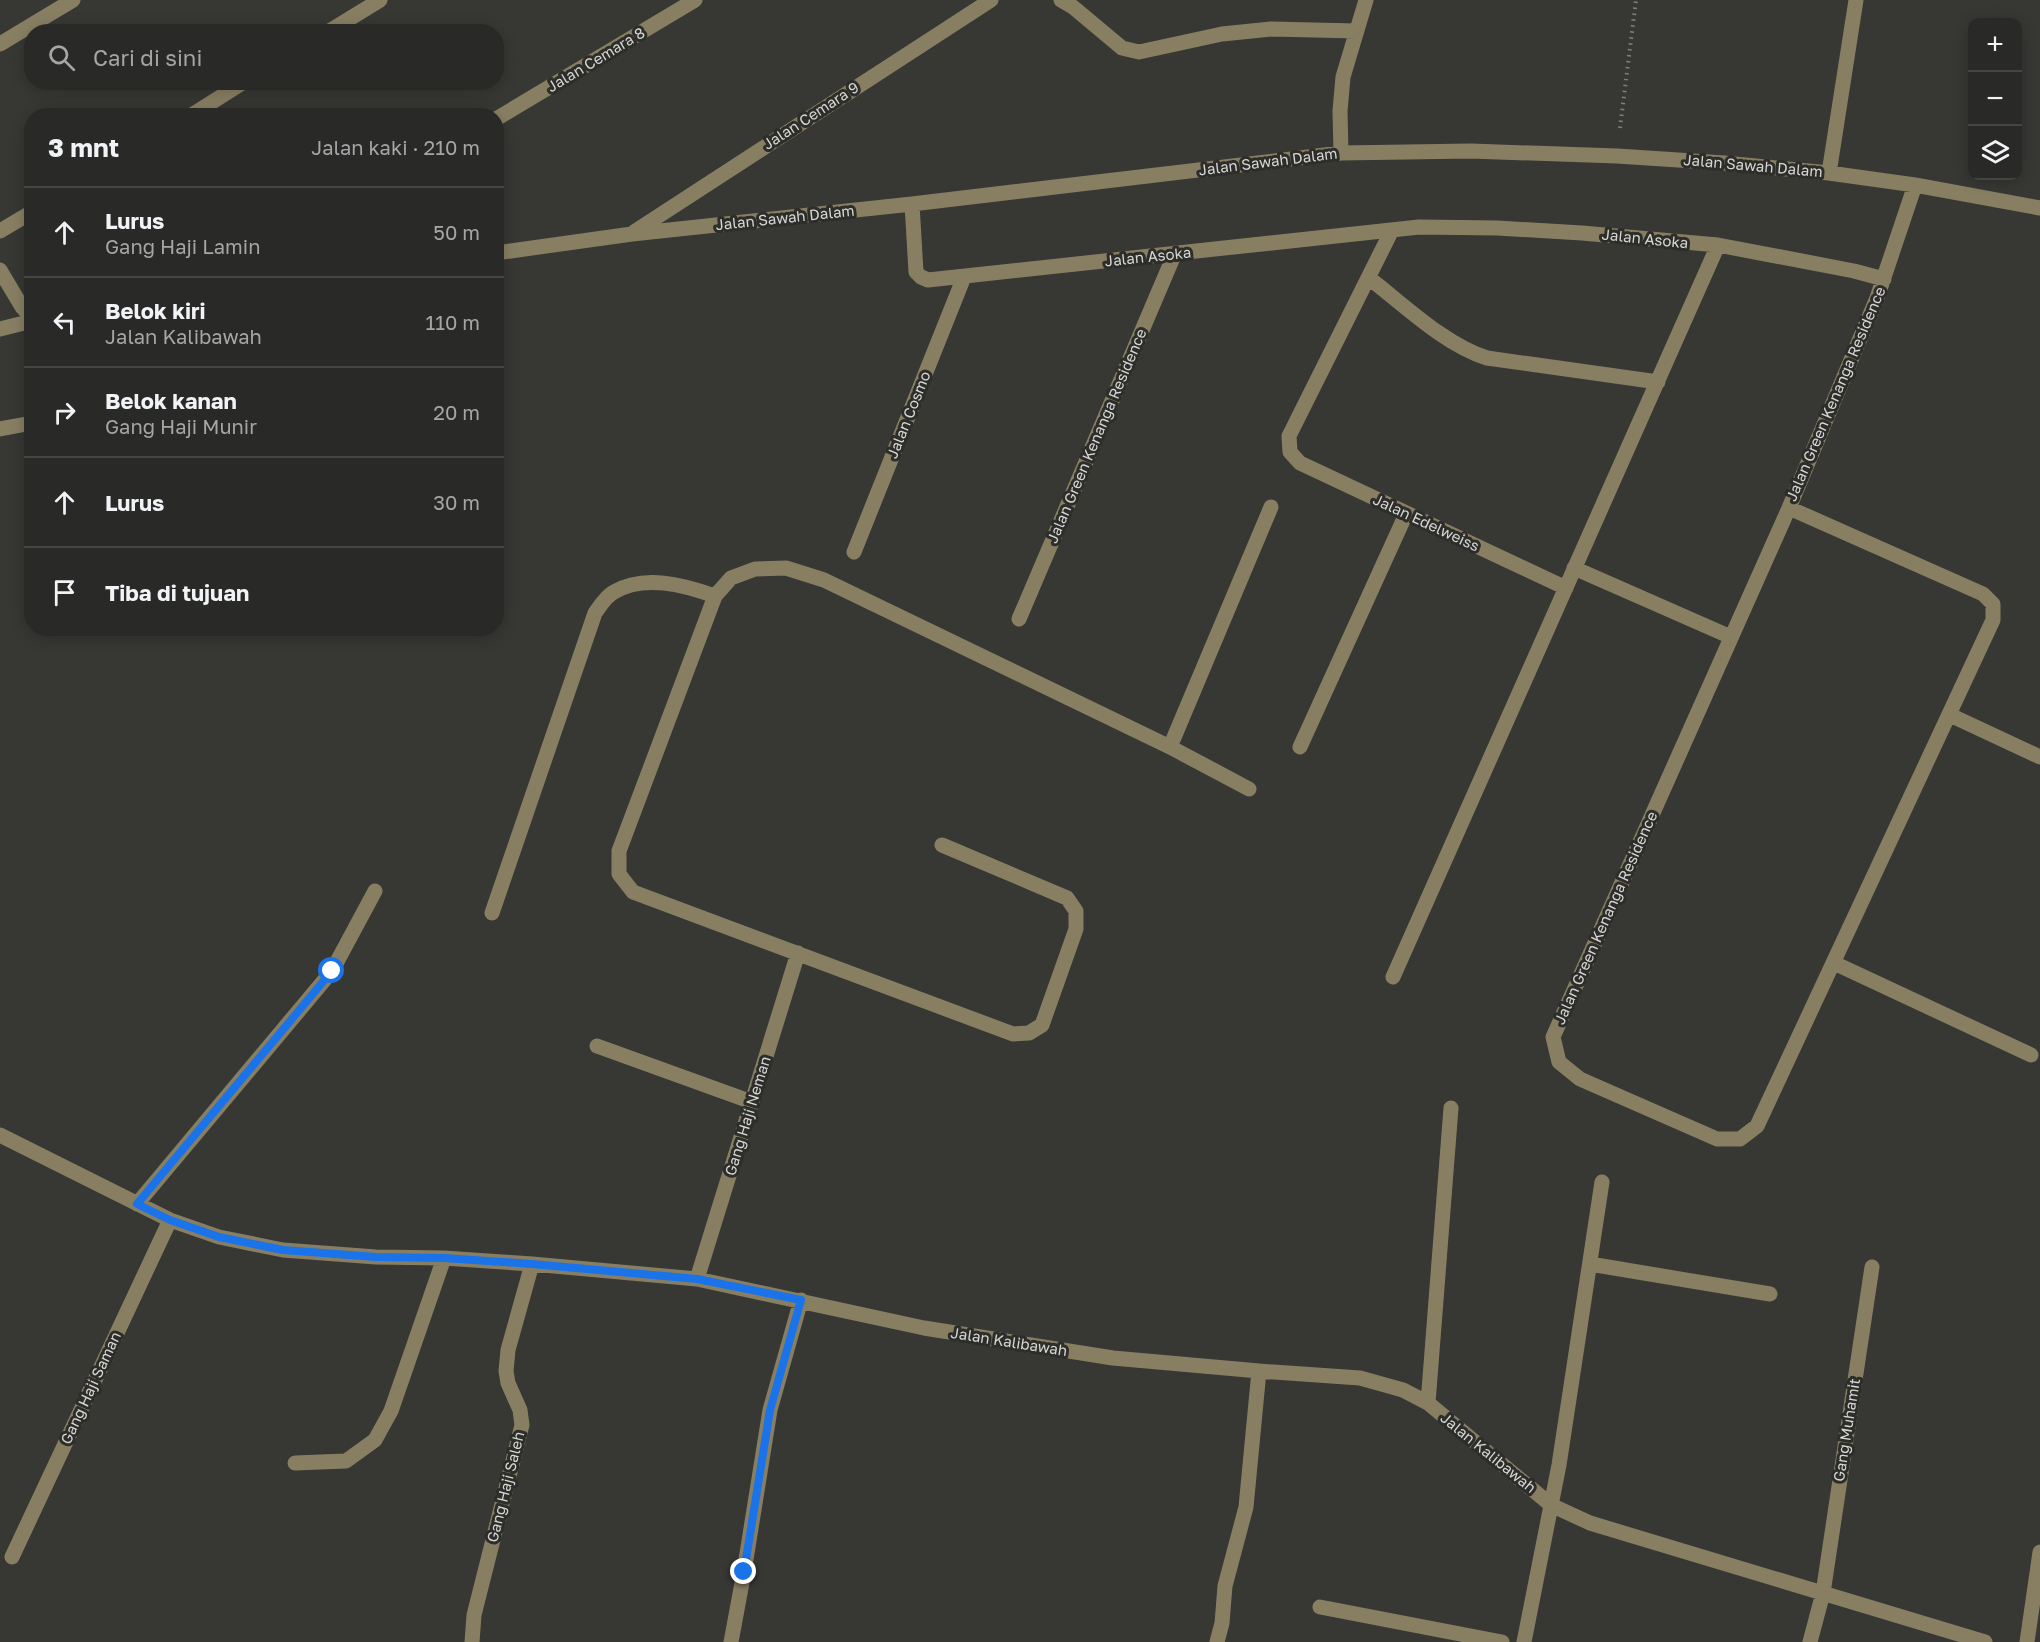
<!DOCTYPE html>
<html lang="id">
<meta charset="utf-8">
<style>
body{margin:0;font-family:"Golos Text",sans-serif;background:#31312f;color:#f1f3f6}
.controls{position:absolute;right:18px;top:18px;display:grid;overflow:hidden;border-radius:12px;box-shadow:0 3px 15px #0003}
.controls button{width:54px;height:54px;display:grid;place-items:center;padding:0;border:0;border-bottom:2px solid #454544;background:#292927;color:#f1f3f6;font:30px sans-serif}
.stop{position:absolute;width:18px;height:18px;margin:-14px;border:4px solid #1a73e8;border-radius:50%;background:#fff}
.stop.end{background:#1a73e8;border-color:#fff;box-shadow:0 2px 6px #0008}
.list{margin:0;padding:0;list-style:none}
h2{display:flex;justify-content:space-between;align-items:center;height:78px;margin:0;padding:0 24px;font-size:26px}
h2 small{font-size:20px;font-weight:400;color:#a5a6a7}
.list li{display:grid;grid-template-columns:39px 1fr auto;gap:18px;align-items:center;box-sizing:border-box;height:90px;padding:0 24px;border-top:2px solid #454544}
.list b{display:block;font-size:22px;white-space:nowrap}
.list p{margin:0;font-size:20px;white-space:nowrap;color:#a5a6a7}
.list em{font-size:20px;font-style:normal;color:#a5a6a7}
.icon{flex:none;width:33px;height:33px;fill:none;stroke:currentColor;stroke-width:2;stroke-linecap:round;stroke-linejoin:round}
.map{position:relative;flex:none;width:2040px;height:1642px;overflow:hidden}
.search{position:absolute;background:#292927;box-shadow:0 3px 15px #0003;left:24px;top:24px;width:480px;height:66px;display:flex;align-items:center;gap:15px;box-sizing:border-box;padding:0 21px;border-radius:24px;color:#a5a6a7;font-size:22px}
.panel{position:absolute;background:#292927;box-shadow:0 3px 15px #0003;left:24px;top:108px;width:480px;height:528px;border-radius:24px}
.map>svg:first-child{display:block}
</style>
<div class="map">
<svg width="2040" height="1642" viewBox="0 0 2040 1642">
<rect width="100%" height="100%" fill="#373734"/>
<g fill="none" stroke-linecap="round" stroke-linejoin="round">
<!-- path -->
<path stroke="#80807d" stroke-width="4" stroke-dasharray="1.5 4.5" stroke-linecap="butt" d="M1620,128L1636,0"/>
<!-- minor -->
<path stroke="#887f63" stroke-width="15" d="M1061,0L1073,7L1122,48L1139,52L1222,34L1271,29L1357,31
M328,32L380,0
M0,44L73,0
M190,116L244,82
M496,119L695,0
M1341,153L1340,111L1343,77L1366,0
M1829,173L1856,0
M912,204L916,272L921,277L928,280L1419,227L1497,228L1582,233L1718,245L1854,271L1884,279
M1392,230L1289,436L1290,452L1300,463L1566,588
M0,231L32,212
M634,232L991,0
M496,253L632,234L912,204L1341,153L1471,151L1617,156L1724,163L1829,173L1915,185L2040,208
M0,270L22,307L32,318
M1369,278C1404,305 1445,345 1487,358L1658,382
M0,329L32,321
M0,429L32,423
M1789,508L1983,594L1993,604V620L1757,1126L1740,1139H1717L1580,1079L1559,1062L1553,1037L1789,508L1877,298L1915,185
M854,552L964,277
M1574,568L1731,637
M1019,619L1175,253
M1950,715L2040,757
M1170,747L1271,507
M1300,747L1406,514
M942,845L1067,898L1076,911V929L1042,1025L1029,1033L1013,1034L633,892L619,874V851L715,596L731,578L755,569L786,568L824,580L1170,747L1249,789
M492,913L595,613C600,606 606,596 614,592C644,574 684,585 715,596
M1834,963L2031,1055
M1393,977L1718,245
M597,1046L752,1102
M0,1135L170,1220L219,1237L283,1250L376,1257L444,1258L532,1264L697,1279L924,1328L1113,1358L1259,1371L1360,1378L1403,1390L1428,1403L1551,1505L1590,1523L1985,1642
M137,1204L332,971L375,891
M1590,1264L1770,1294
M697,1279L798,953
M1428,1403L1451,1108
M295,1463L346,1461L375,1440L391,1411L444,1258
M12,1557L170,1220
M1320,1607L1502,1642
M472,1642L474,1615L522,1425L520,1410L508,1383L506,1371L508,1350L532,1264
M731,1642L744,1572L770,1410L801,1300
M1217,1642L1222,1623L1225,1586L1246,1507L1259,1371
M1524,1642L1559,1465L1602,1182
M1810,1642L1823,1593L1872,1267
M2027,1642L2040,1552"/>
</g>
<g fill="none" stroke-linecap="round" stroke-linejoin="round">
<!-- route -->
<path stroke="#1a73e8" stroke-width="8" d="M332,971L137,1204L170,1220L219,1237L283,1250L376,1257L444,1258L532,1264L697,1279L801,1300L770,1410L744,1572"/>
</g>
<g text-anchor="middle" stroke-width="6" stroke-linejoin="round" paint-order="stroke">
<!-- street labels -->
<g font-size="15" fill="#d6d6d4" stroke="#2d2d2a">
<text transform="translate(596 60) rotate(-31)" y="5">Jalan Cemara 8</text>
<text transform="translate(811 116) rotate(-33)" y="5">Jalan Cemara 9</text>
<text transform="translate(1268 162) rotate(-7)" y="5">Jalan Sawah Dalam</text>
<text transform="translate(1753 166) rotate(5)" y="5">Jalan Sawah Dalam</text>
<text transform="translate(785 218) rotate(-6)" y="5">Jalan Sawah Dalam</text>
<text transform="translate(1645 239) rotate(6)" y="5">Jalan Asoka</text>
<text transform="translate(1148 257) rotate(-6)" y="5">Jalan Asoka</text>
<text transform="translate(1836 394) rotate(-67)" y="5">Jalan Green Kenanga Residence</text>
<text transform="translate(909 415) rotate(-68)" y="5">Jalan Cosmo</text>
<text transform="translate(1097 436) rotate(-67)" y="5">Jalan Green Kenanga Residence</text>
<text transform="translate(1426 523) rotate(25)" y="5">Jalan Edelweiss</text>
<text transform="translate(1606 918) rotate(-66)" y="5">Jalan Green Kenanga Residence</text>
<text transform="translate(748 1116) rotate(-73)" y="5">Gang Haji Neman</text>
<text transform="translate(1009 1342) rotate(9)" y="5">Jalan Kalibawah</text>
<text transform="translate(91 1388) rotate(-65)" y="5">Gang Haji Saman</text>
<text transform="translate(1847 1430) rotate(-81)" y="5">Gang Muhamit</text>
<text transform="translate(1488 1453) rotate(39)" y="5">Jalan Kalibawah</text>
<text transform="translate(506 1487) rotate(-76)" y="5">Gang Haji Saleh</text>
</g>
</g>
</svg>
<div class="controls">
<button>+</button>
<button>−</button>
<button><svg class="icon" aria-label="layers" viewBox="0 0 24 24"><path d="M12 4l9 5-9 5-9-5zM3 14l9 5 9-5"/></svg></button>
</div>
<div class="stop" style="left:332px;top:971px"></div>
<div class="stop end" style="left:744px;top:1572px"></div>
<div class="search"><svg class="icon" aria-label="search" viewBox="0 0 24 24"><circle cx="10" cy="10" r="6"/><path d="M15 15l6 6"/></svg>Cari di sini</div>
<section class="panel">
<h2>3 mnt<small>Jalan kaki · 210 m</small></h2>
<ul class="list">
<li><svg class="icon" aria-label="ahead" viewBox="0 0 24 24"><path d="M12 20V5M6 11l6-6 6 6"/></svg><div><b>Lurus</b><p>Gang Haji Lamin</p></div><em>50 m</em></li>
<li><svg class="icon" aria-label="left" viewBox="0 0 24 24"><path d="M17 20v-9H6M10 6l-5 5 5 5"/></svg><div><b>Belok kiri</b><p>Jalan Kalibawah</p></div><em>110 m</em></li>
<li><svg class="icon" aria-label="right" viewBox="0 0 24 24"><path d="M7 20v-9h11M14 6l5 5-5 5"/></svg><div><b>Belok kanan</b><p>Gang Haji Munir</p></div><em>20 m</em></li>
<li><svg class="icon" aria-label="ahead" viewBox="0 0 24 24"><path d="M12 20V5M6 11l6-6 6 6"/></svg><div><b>Lurus</b></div><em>30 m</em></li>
<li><svg class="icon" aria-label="arrive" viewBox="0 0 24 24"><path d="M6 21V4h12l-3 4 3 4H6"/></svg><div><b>Tiba di tujuan</b></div></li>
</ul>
</section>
</div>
